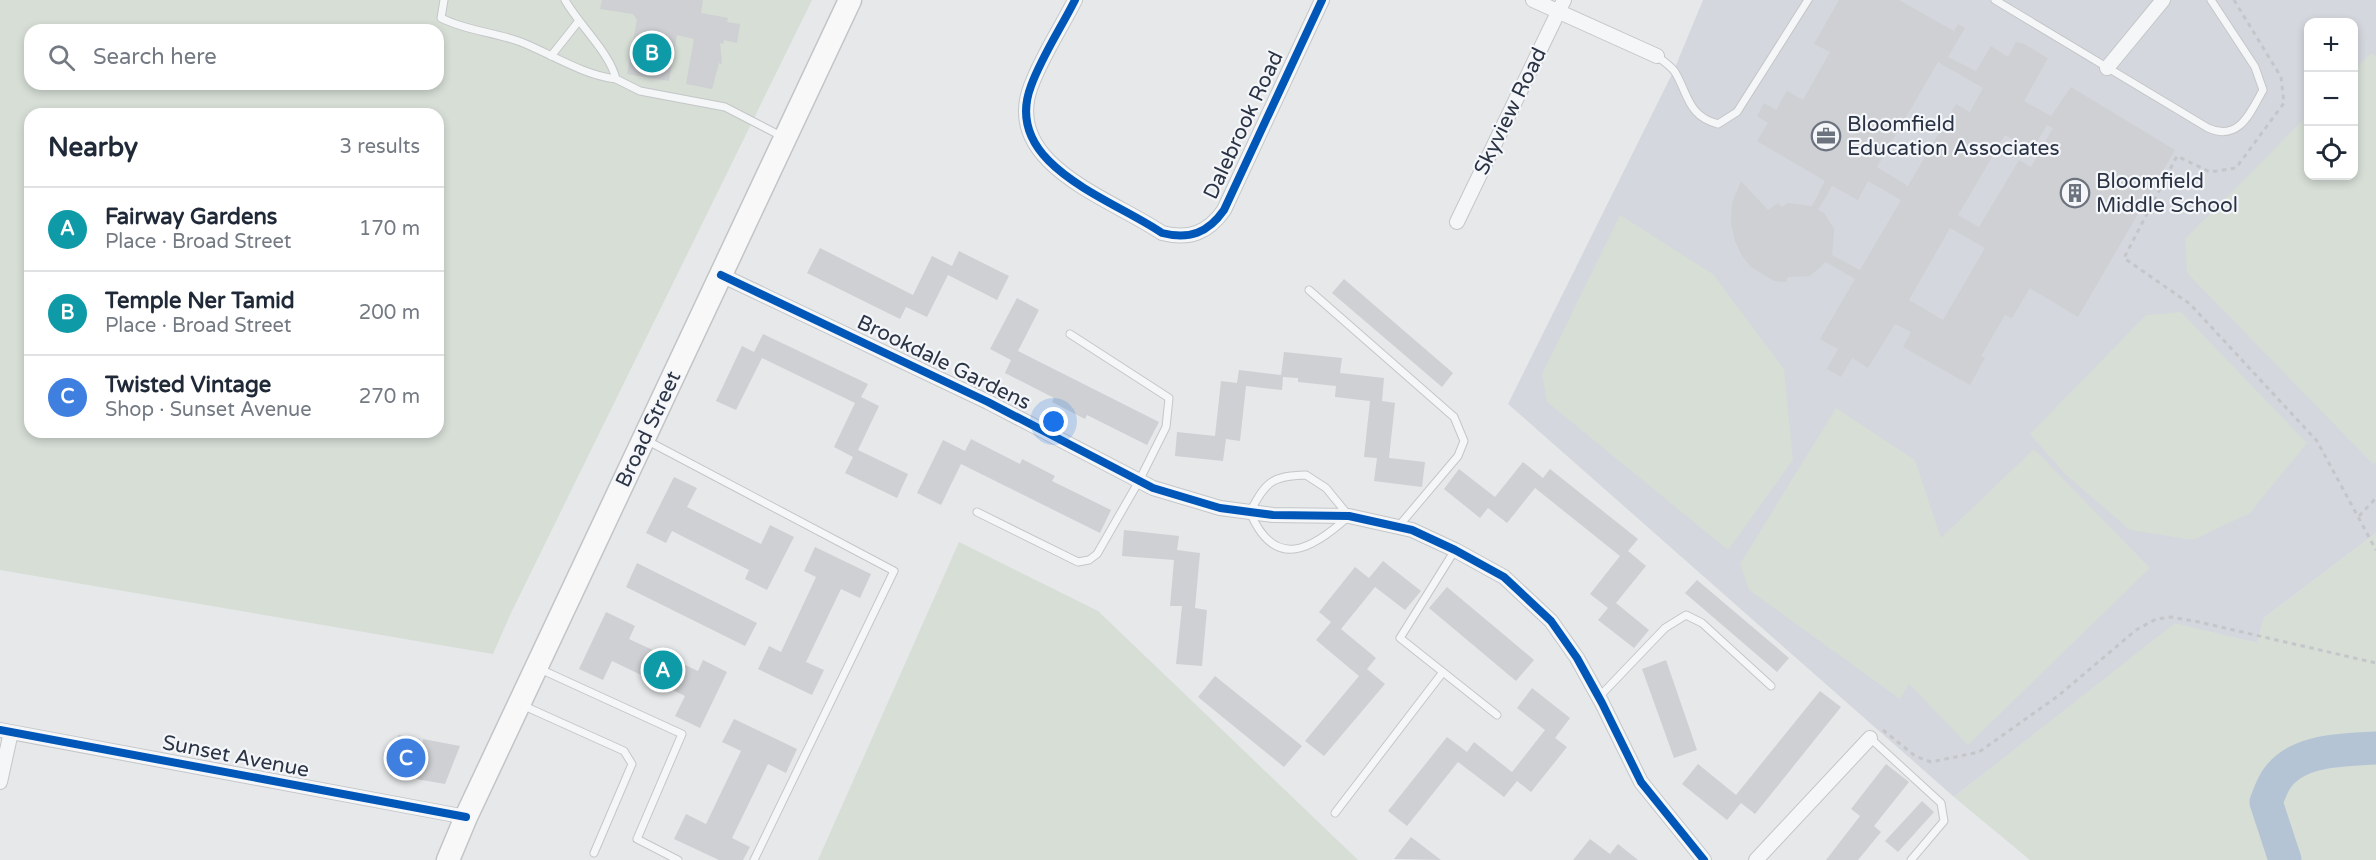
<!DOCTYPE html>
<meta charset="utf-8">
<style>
body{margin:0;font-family:"Varela Round",sans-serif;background:#f2f2f3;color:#1f2937}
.controls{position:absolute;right:18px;top:18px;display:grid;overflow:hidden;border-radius:12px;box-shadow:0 3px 9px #0003}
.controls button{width:54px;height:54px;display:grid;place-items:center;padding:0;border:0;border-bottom:2px solid #e0e1e3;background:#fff;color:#1f2937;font:30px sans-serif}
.you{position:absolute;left:1054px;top:422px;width:21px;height:21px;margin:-15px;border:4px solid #fff;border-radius:50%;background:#1a73e8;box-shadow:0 0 0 9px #1a73e833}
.badge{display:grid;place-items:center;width:39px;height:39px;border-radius:50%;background:#6c737f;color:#fff;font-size:20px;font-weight:700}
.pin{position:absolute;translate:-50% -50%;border:3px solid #fff;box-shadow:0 2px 6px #0006}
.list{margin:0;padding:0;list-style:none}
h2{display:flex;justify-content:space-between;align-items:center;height:78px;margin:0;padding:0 24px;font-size:26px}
h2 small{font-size:20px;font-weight:400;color:#747a83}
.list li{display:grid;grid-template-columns:39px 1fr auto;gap:18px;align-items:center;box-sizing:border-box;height:84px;padding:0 24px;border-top:2px solid #e0e1e3}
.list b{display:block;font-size:22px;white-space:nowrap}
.list p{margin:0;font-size:20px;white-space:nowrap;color:#747a83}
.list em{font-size:20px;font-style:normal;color:#747a83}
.icon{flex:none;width:33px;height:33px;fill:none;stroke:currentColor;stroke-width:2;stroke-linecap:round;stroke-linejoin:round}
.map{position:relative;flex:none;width:2376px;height:860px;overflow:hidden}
.search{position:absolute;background:#fff;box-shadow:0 3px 9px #0003;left:24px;top:24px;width:420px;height:66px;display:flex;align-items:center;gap:15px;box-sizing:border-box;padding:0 21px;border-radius:18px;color:#747a83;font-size:22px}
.panel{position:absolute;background:#fff;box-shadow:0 3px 9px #0003;left:24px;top:108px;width:420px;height:330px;border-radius:18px}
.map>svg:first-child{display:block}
</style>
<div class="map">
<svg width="2376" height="860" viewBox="0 0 2376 860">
<rect width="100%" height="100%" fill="#e6e8ea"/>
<!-- built -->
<path fill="#d4d7dd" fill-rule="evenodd" d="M1703,0H2376V533L2264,618L2257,643L2175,624L1954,797L1508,404L1674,70ZM2308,22H2354V176H2308Z"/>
<!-- green -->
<path fill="#d6ded6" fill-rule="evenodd" d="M0,0H812L510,615L493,654L0,570ZM30,30H438V84H30ZM30,114H438V432H30Z
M2371,53L2376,56V463L2373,464L2187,273L2185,239L2308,115V176H2354V70Z
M1620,215L1713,274L1784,369L1793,460L1728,550L1547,402L1542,374Z
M2181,312L2307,443L2250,513L2193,540L2130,530L2065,474L2030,434L2146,315Z
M1836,408L1915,460L1941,538L2034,449L2150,568L1968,745L1909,684L1900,699L1749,590L1740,564Z
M2376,533V860H2030L1954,797L2175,623L2257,643L2264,618Z
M959,542L1098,611L1358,860H818Z"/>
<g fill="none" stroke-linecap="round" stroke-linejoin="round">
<!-- river -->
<path stroke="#b4c4d5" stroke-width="33" d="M2285,860L2266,802C2269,795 2272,786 2276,780C2296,749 2343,750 2376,748"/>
</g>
<!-- building -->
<path fill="#ced0d3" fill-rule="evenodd" d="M602,0H703L701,13L728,18L727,22L740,24L737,43L724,40L723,44L720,43L722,64L719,63L712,89L686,84L694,39L677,35L669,81L627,74L637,20L633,14L600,9Z
M1839,0H1899L1954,31L1958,24L1965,28L1948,57L1976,71L1991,46L2008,57L2016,42L2024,44L2048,58L2024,101L2051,116L2071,87L2175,150L2078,317L2030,288L2012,318L2005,315L1981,356L1985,358L1970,385L1903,347L1911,332L1895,324L1868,368L1852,358L1841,377L1827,369L1838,349L1820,339L1855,279L1826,262L1810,276L1788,277L1786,282L1774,281L1751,267L1742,256L1735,241L1731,223L1732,203L1741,181L1768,210L1778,203L1782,207L1788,203L1812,206L1825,181L1757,141L1768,123L1757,116L1764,103L1776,110L1787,91L1803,100L1830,52L1814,44ZM1938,62L1983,88L1970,112L1956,104L1908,186L1877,167ZM2047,125L2053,128L2031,167L2019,160L1979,227L1958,215L2005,135L2032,150ZM1868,181L1901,200L1860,270L1832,255L1834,229L1824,213L1818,210L1832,186L1858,200ZM1950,228L1985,248L1943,320L1909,300Z
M820,248L913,295L932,256L952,266L959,251L1009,276L997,300L948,275L927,317L906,307L900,319L807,273Z
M1344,279L1453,373L1442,387L1332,293Z
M1017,298L1039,310L1018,351L1159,422L1147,445L1087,415L1085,419L1052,402L1054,398L1005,373L1011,360L990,349Z
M763,334L868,384L861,397L879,406L858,450L908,474L897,498L845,473L853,457L834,447L855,403L762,358L736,410L716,401L742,346L754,352Z
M1284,352L1342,358L1340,373L1384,378L1382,401L1395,403L1389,458L1425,462L1422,487L1374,481L1377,458L1364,457L1370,401L1335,397L1336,386L1298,382V378L1283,377L1282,390L1246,386L1240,441L1226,439L1223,461L1175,456L1177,432L1215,436L1221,381L1237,383L1239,370L1281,375Z
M971,439L1020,464L1022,459L1055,476L1052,481L1111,510L1100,533L961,464L941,505L917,493L943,440L965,451Z
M1523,462L1543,478L1550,469L1638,539L1628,551L1646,566L1616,603L1649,630L1634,648L1598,620L1608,608L1590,594L1620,556L1535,488L1507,523L1488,508L1480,518L1444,489L1459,469L1495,497Z
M674,477L697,488L687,507L761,544L770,525L794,537L767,590L745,579L749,570L672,531L666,543L646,533Z
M1124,530L1179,536L1177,550L1200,553L1195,608L1207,610L1202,666L1176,664L1182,606H1170L1174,560L1122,556Z
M815,547L871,574L860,598L841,589L806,662L824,670L812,695L758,669L769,646L781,652L816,577L804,571Z
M1383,561L1421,591L1405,610L1375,587L1341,629L1376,658L1367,669L1385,684L1324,756L1305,741L1359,676L1316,640L1331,622L1319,612L1355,567L1369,578Z
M637,563L757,623L745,646L626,587Z
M1697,580L1789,658L1777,672L1685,593Z
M1447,587L1534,660L1516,681L1429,608Z
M606,612L635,626L629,639L698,671L703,660L727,672L700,728L675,716L685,696L612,661L603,680L579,669Z
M1666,660L1697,750L1674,758L1642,669Z
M1215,676L1302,746L1284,767L1198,697Z
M1532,688L1570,718L1555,738L1567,747L1531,792L1517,781L1504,797L1458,762L1407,826L1388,811L1447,737L1467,752L1474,742L1512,772L1545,730L1517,708Z
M1820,691L1841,707L1755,814L1741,803L1727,820L1682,784L1698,764L1736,795Z
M734,719L797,749L786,773L768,764L732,838L750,847L743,860H719L674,839L686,814L706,824L741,751L722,742Z
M398,735L420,739L413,780L391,776Z
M423,739L460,746L445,784L416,779Z
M1886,764L1909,782L1874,826L1881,832L1858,860H1826L1860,816L1851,809Z
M1922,801L1934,812L1898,852L1885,841Z
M1411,837L1441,860L1394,859Z
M1590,839L1610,854L1618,844L1638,860H1573Z"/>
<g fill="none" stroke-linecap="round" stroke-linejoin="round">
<!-- lane casing -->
<g stroke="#c4c6c8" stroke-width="9">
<path id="lane" d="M444,0L441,18C467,31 494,32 521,42C551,54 583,75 616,79C610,53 579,25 565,0
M1995,0L2208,128C2239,142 2250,113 2263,90L2255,67L2211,0
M551,56L578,22
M1657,56C1663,61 1671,66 1675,72C1689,96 1688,116 1718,124L1737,112L1808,0
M616,79L640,91L725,107L783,137
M1309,290L1454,417L1464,441L1458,456L1398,527
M646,440L894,571L754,860
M1306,475L1326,488L1349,516C1313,549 1275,572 1250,512C1266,482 1271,476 1306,475Z
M977,512L1078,562L1089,560L1097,554L1139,481L1166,427L1169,398L1070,334
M1455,550L1400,638L1497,715
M540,669L682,734L637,839L678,860
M1599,697L1665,628L1686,615L1702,623L1771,686
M522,705L624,751L632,764L594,853
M1870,738L1941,803L1944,821L1911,860
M1335,813L1443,672"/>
</g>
<!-- street casing -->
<g stroke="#c4c6c8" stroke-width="16">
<path id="street" d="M1075,0C1061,28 1042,56 1031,86C1001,165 1113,199 1162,233C1189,240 1208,233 1224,210L1322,0
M1533,0L1657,56
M2107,68L2163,0
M1457,222L1564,0
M721,275L988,402L1153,488L1220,508L1273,515L1349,516L1412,530L1455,550L1504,577L1551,621L1577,658L1602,703L1641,782L1704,860
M0,730L466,817
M0,782L11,732
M1756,860L1870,738"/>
</g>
<!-- primary casing -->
<g stroke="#c2c5c8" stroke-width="25">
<path id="primary" d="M448,860L466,817L850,0"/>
</g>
<!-- path -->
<path stroke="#c5c6ca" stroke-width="3" stroke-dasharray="4.5 4.5" stroke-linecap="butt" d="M2234,0L2281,77L2284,103L2236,168L2210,172L2177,156L2124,258L2190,304L2317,441L2376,550
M2359,516L2376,498
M1883,730L1915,756L1931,762L1979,752L2058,696L2136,630L2156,619L2171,617L2199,622L2376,663"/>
<!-- lane -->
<use href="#lane" stroke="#f5f6f7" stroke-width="7"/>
<!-- street -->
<use href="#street" stroke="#f5f6f7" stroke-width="14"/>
<!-- primary -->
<use href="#primary" stroke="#f8f8f8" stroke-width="22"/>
<!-- cycleway casing -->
<g stroke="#f4f6f9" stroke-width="11">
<path id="cycleway" d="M1075,0C1061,28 1042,56 1031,86C1001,165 1113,199 1162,233C1189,240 1208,233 1224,210L1322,0
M721,275L988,402L1153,488L1220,508L1273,515L1349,516L1412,530L1455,550L1504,577L1551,621L1577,658L1602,703L1641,782L1704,860
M0,730L466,817"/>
</g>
<!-- cycleway -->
<use href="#cycleway" stroke="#0057b8" stroke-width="8"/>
</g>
<!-- icons -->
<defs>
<g id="office-ring" transform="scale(1.5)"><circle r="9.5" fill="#f4f6f9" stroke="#6c737f" stroke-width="1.5"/><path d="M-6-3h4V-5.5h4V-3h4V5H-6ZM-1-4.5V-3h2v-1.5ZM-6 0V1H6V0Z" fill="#6c737f"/></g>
<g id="building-ring" transform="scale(1.5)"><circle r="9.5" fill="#f4f6f9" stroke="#6c737f" stroke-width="1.5"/><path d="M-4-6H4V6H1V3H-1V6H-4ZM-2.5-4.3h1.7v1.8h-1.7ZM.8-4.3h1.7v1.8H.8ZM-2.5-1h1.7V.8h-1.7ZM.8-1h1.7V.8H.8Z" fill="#6c737f"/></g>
</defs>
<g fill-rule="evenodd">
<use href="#office-ring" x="1826" y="136"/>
<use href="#building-ring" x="2075" y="193"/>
</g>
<g text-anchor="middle" stroke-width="4.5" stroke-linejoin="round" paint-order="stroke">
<!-- street labels -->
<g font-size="21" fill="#2b3445" stroke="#f4f6f9">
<text transform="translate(1510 111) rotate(-64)" y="7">Skyview Road</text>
<text transform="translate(1243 125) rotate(-65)" y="7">Dalebrook Road</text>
<text transform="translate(944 362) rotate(26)" y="7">Brookdale Gardens</text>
<text transform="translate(648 429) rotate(-65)" y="7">Broad Street</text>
<text transform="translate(236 756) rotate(11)" y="7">Sunset Avenue</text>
</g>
<!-- poi labels -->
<g font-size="21" fill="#2b3445" stroke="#f4f6f9" text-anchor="start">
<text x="1847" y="131">Bloomfield<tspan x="1847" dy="24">Education Associates</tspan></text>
<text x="2096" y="188">Bloomfield<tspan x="2096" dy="24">Middle School</tspan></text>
</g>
</g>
</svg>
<div class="controls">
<button>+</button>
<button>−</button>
<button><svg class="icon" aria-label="locate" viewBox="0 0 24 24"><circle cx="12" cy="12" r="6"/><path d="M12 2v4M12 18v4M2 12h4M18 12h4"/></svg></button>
</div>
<div class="you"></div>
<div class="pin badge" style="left:663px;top:670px;background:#0f9aa8">A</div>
<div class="pin badge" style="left:652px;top:53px;background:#0f9aa8">B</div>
<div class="pin badge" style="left:406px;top:758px;background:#3f7fe0">C</div>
<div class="search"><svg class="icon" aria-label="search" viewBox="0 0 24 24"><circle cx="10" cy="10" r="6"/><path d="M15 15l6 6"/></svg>Search here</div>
<section class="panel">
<h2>Nearby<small>3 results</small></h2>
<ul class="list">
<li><span class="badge" style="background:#0f9aa8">A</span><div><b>Fairway Gardens</b><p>Place · Broad Street</p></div><em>170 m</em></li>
<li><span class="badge" style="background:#0f9aa8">B</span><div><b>Temple Ner Tamid</b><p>Place · Broad Street</p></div><em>200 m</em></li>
<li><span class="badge" style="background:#3f7fe0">C</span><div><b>Twisted Vintage</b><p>Shop · Sunset Avenue</p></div><em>270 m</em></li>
</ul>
</section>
</div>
